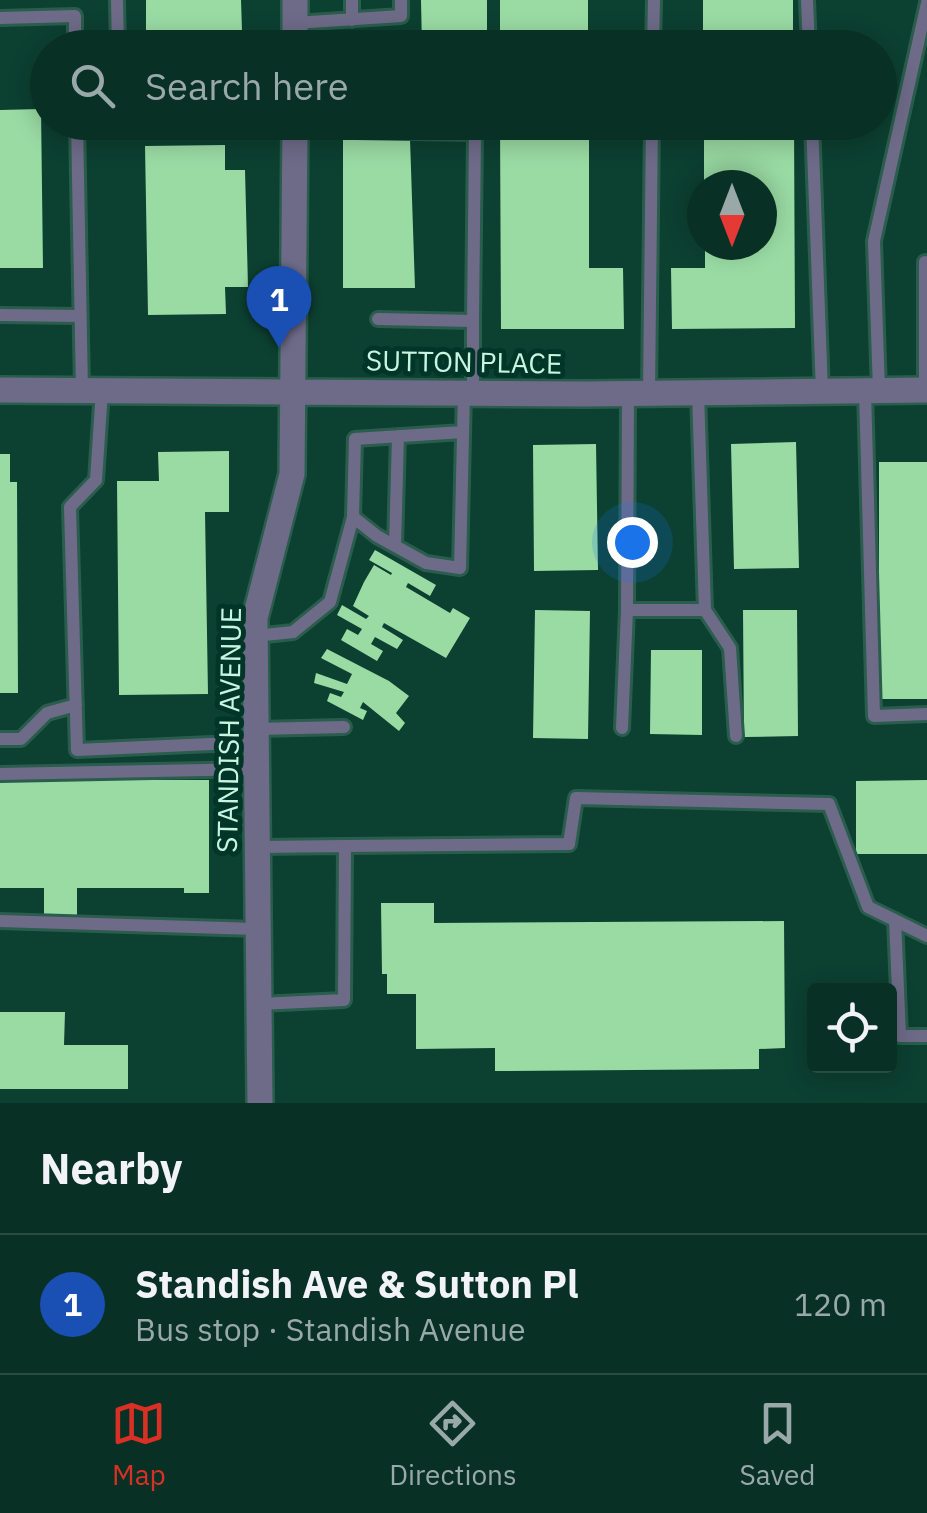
<!DOCTYPE html>
<meta charset="utf-8">
<style>
body{margin:0;font-family:"IBM Plex Sans",sans-serif;background:#12382d;color:#f1f3f6}
.controls{position:absolute;right:30px;bottom:30px;display:grid;overflow:hidden;border-radius:10px;box-shadow:0 5px 25px #0003}
.controls button{width:90px;height:90px;display:grid;place-items:center;padding:0;border:0;border-bottom:2px solid #294b42;background:#093025;color:#f1f3f6;font:50px sans-serif}
.compass{position:absolute;left:687px;top:170px;width:90px;height:90px;border-radius:50%;background:#093025;box-shadow:0 5px 25px #0003;rotate:180deg}
.you{position:absolute;left:632px;top:542px;width:35px;height:35px;margin:-25px;border:8px solid #fff;border-radius:50%;background:#1a73e8;box-shadow:0 0 0 15px #1a73e833}
.badge{display:grid;place-items:center;width:65px;height:65px;border-radius:50%;background:#d93025;color:#fff;font-size:32px;font-weight:700}
.pin{position:absolute;translate:-50% -82px;filter:drop-shadow(0 2px 5px #0008)}
.pin::after{content:'';position:absolute;top:52px;width:35px;height:30px;background:inherit;clip-path:polygon(0 0,100% 0,50% 100%)}
.list{margin:0;padding:0;list-style:none}
h2{display:flex;justify-content:space-between;align-items:center;height:130px;margin:0;padding:0 40px;font-size:42px}
h2 small{font-size:32px;font-weight:400;color:#99a9a7}
.list li{display:grid;grid-template-columns:65px 1fr auto;gap:30px;align-items:center;box-sizing:border-box;height:140px;padding:0 40px;border-top:2px solid #294b42}
.list b{display:block;font-size:38px;white-space:nowrap}
.list p{margin:0;font-size:32px;white-space:nowrap;color:#99a9a7}
.list em{font-size:32px;font-style:normal;color:#99a9a7}
.icon{flex:none;width:55px;height:55px;fill:none;stroke:currentColor;stroke-width:2;stroke-linecap:round;stroke-linejoin:round}
.map{position:relative;flex:none;width:927px;height:1103px;overflow:hidden}
.search{position:absolute;background:#093025;box-shadow:0 5px 25px #0003;left:30px;right:30px;top:30px;height:110px;display:flex;align-items:center;gap:25px;box-sizing:border-box;padding:0 35px;border-radius:55px;color:#99a9a7;font-size:38px}
.sheet{height:270px;background:#093025}
nav{display:flex;justify-content:space-around;align-items:center;box-sizing:border-box;height:140px;border-top:2px solid #294b42;background:#093025;font-size:28px;color:#99a9a7}
nav a{display:grid;justify-items:center;gap:5px}
nav .on{color:#d93025}
.map>svg:first-child{display:block}
</style>
<div class="map">
<svg width="927" height="1103" viewBox="0 0 927 1103">
<rect width="100%" height="100%" fill="#0c4031"/>
<!-- building -->
<path fill="#9adba4" d="M146,0H241L242,31H223V48H146Z
M421,0H487V48H422Z
M500,0H588V48H500Z
M703,0H793V48H703Z
M41,109L43,268H0V110Z
M500,122H589V268H623L624,329H501Z
M704,122H794L795,328L672,329L671,268H705V245H762V185H704Z
M343,139H410L415,288H343Z
M225,145V170H245L248,287H225L226,314L148,315L145,146Z
M796,442L799,568L734,569L731,444Z
M596,444L598,570L534,571L533,445Z
M229,451V512H205L208,694L119,695L117,481H159L158,452Z
M0,454H10V482H17L18,693H0Z
M879,462H927V699H879Z
M375,550L436,585L430,596L408,583L406,587L450,613L453,608L470,618L446,658L384,623L382,627L403,640L397,649L375,637L371,644L383,651L377,661L341,640L347,629L358,635L362,629L337,615L342,605L366,619L369,616L353,606L364,582L374,565L391,575L392,573L369,560Z
M535,610L590,611L588,739L533,738Z
M743,610H797L798,736L744,737Z
M327,649L389,681L409,696L396,713L405,723L399,731L363,702L360,708L367,711L363,720L327,701L330,693L341,697L344,692L314,683L316,673L347,684L352,674L321,658Z
M651,650H702V735L650,734Z
M0,780H209V893H184V888H77V920H44V888H0Z
M927,780V854H856V781Z
M381,903H434V923L784,921L785,1048L759,1049V1069L495,1071V1048L416,1049V994H387V974H382Z
M0,1012H65L64,1045H128V1089H0Z"/>
<g fill="none" stroke-linecap="round" stroke-linejoin="round">
<!-- service casing -->
<g stroke="#2a5d4d" stroke-width="18">
<path id="service" d="M117,0L118,48
M352,0V20
M807,0L809,48
M0,18L75,16V48
M295,23L401,16V0
M653,48L654,0
M77,122L82,390
M812,122L822,392
M295,130L475,133L473,321
M925,262V390
M0,315L80,316
M378,319L473,321V392
M102,390L96,480L70,507L77,750L256,742
M865,391L874,716L927,714
M879,391L874,241L927,3
M628,393L627,610H705L698,392
M649,393L652,122
M463,432L355,439L353,517L377,536L426,563L460,568L464,392
M395,546L398,436
M705,610L730,648L736,736
M255,636L293,632L330,602L353,517
M622,728L627,610
M256,729L344,727
M0,739H21L47,713L76,705
M0,774L256,769
M345,846L569,844L576,798L829,804L868,907L927,936
M257,847L345,846L344,1000L259,1004
M895,920L900,1036H927
M0,921L258,929"/>
</g>
<!-- minor casing -->
<g stroke="#2a5d4d" stroke-width="30">
<path id="minor" d="M295,0V48
M0,390L585,394L927,390
M260,1103L255,618L292,474L295,122"/>
</g>
<!-- service -->
<use href="#service" stroke="#6e6b88" stroke-width="12"/>
<!-- minor -->
<use href="#minor" stroke="#6e6b88" stroke-width="25"/>
</g>
<g text-anchor="middle" stroke-width="10" stroke-linejoin="round" paint-order="stroke">
<!-- street labels -->
<g font-size="28" fill="#c9f4e2" stroke="#003627">
<text transform="translate(464 362) rotate(1)" y="10">SUTTON PLACE</text>
<text transform="translate(229 730) rotate(-89)" y="10">STANDISH AVENUE</text>
</g>
</g>
</svg>
<div class="controls">
<button><svg class="icon" aria-label="locate" viewBox="0 0 24 24"><circle cx="12" cy="12" r="6"/><path d="M12 2v4M12 18v4M2 12h4M18 12h4"/></svg></button>
</div>
<svg class="compass" viewBox="-18 -18 36 36"><path d="M0-13l5 13h-10z" fill="#e53935"/><path d="M0 13l5-13h-10z" fill="#99a9a7"/></svg>
<div class="you"></div>
<div class="pin badge" style="left:279px;top:348px;background:#1a4fb4">1</div>
<div class="search"><svg class="icon" aria-label="search" viewBox="0 0 24 24"><circle cx="10" cy="10" r="6"/><path d="M15 15l6 6"/></svg>Search here</div>
</div>
<section class="sheet">
<h2>Nearby<small></small></h2>
<ul class="list">
<li><span class="badge" style="background:#1a4fb4">1</span><div><b>Standish Ave &amp; Sutton Pl</b><p>Bus stop · Standish Avenue</p></div><em>120 m</em></li>
</ul>
</section>
<nav>
<a class="on"><svg class="icon" aria-label="map" viewBox="0 0 24 24"><path d="M3 6l6-2 6 2 6-2v14l-6 2-6-2-6 2zM9 4v14M15 6v14"/></svg>Map</a>
<a><svg class="icon" aria-label="directions" viewBox="0 0 24 24"><path d="M12 3l9 9-9 9-9-9zM9 14v-3h6M13 9l2 2-2 2"/></svg>Directions</a>
<a><svg class="icon" aria-label="saved" viewBox="0 0 24 24"><path d="M7 4h10v16l-5-4-5 4z"/></svg>Saved</a>
</nav>
